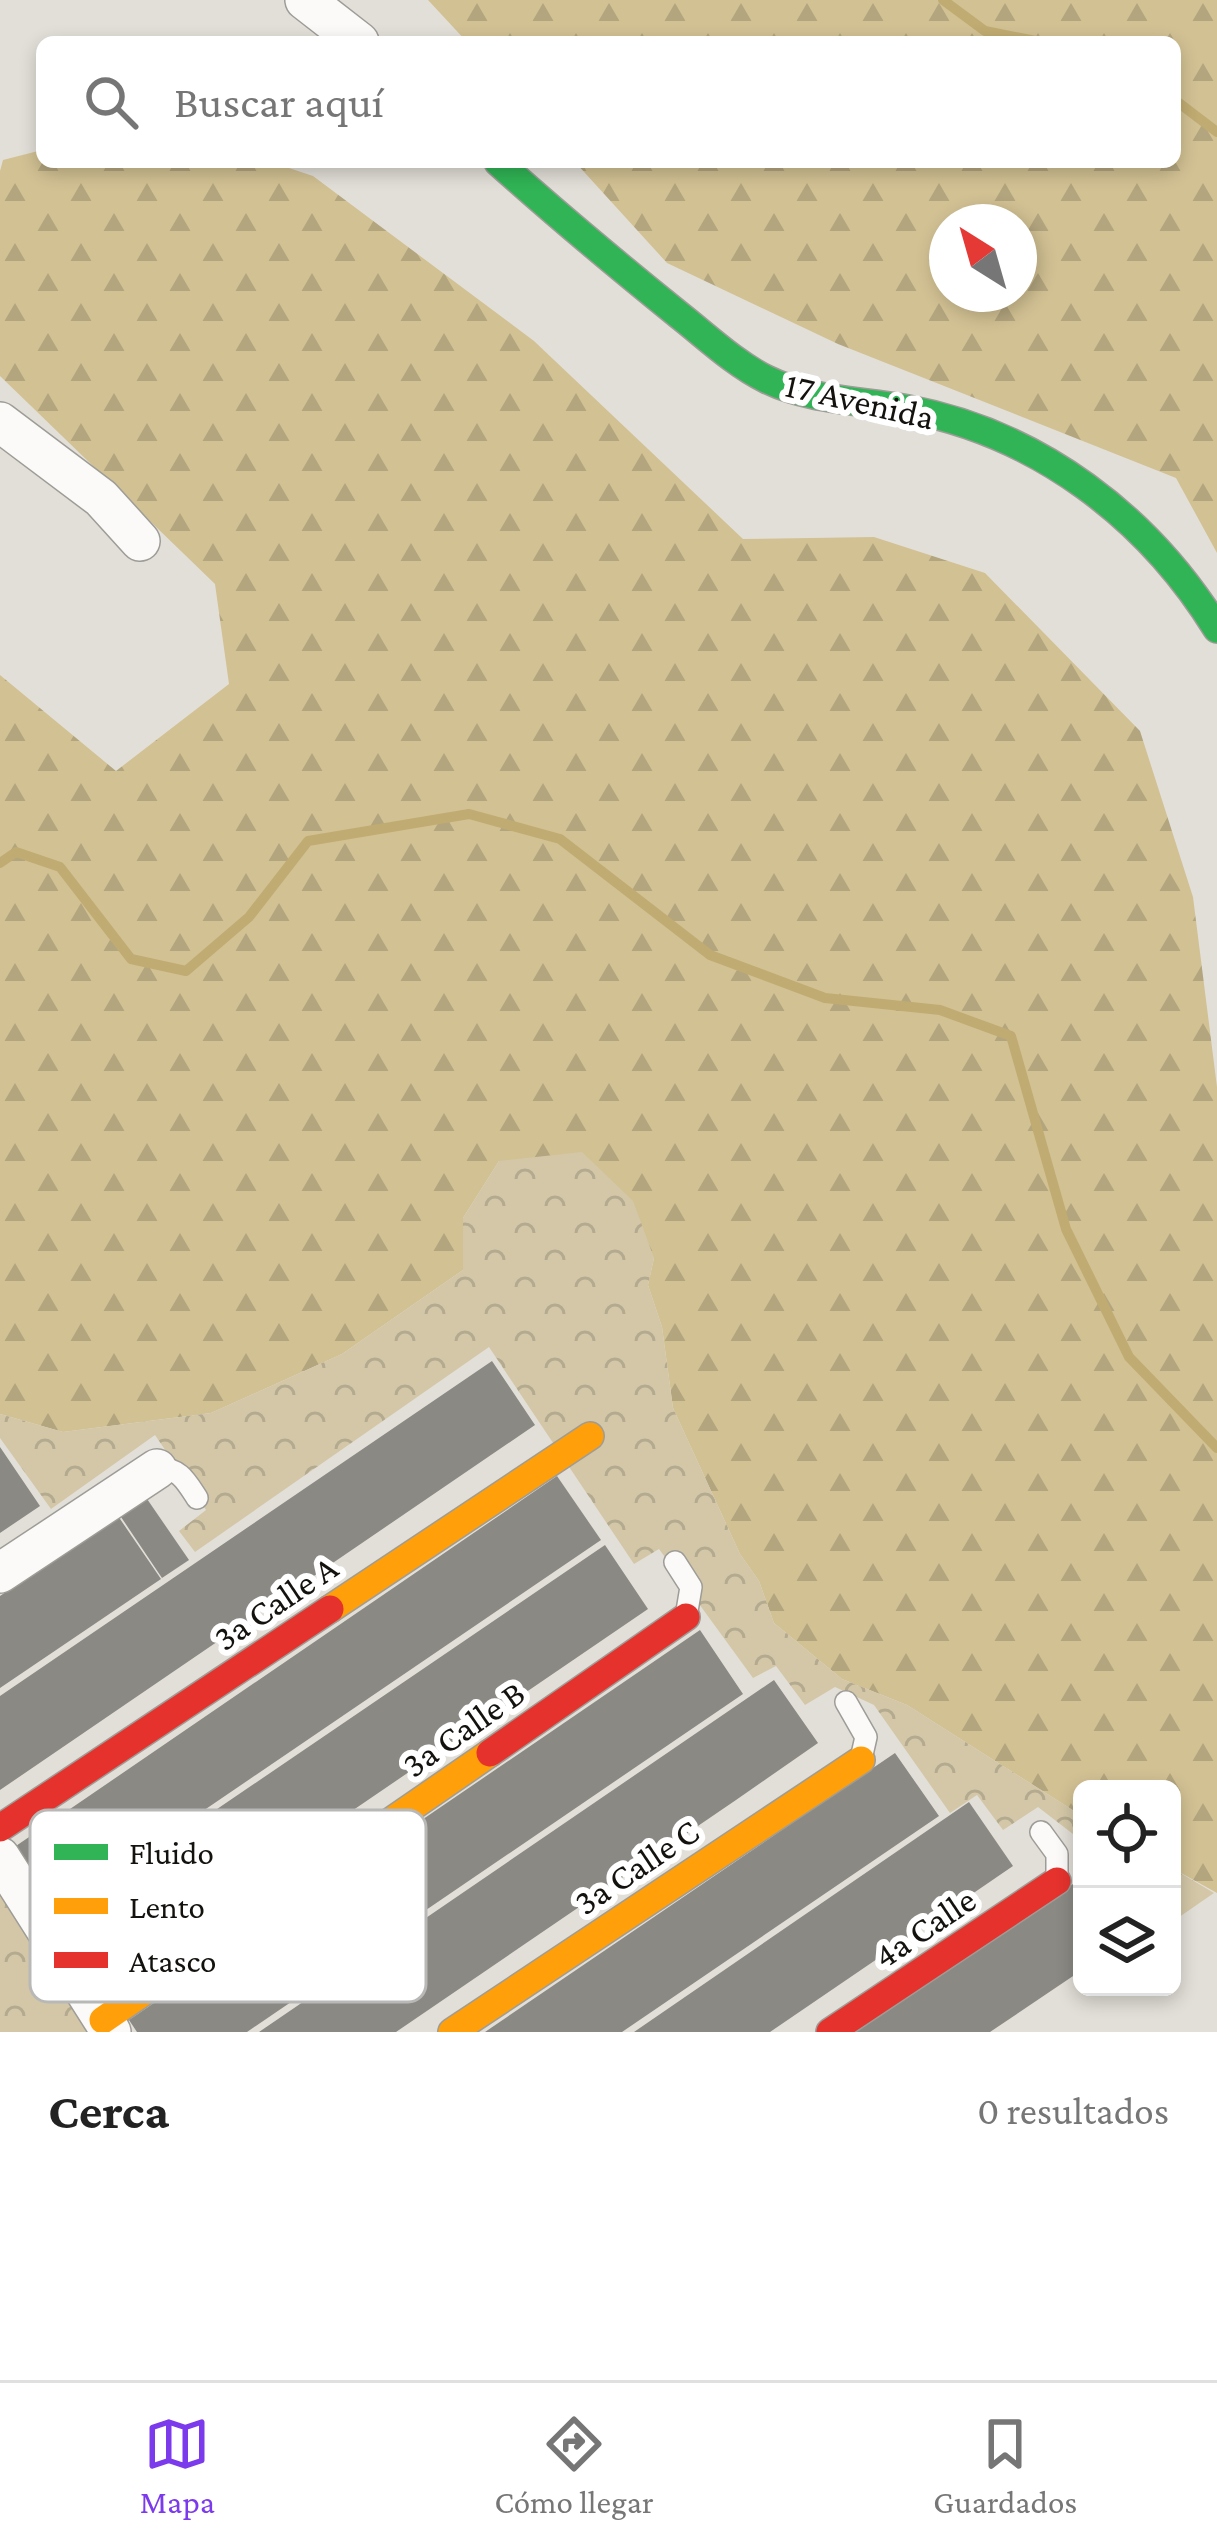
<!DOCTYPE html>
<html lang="es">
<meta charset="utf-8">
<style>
body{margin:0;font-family:"Crimson Pro",serif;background:#f2f2f2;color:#222}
.controls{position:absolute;right:36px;bottom:36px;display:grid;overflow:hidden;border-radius:18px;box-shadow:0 6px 18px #0003}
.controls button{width:108px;height:108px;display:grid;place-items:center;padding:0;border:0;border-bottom:3px solid #e0e0e0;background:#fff;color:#222;font:60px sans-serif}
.compass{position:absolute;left:929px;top:204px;width:108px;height:108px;border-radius:50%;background:#fff;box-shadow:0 6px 18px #0003;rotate:323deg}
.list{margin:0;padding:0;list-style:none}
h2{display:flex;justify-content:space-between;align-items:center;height:156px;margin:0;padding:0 48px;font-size:51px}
h2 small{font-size:39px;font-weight:400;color:#767676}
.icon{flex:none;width:66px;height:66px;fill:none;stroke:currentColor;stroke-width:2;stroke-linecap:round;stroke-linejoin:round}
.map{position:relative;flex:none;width:1217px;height:2032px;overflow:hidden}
.search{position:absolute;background:#fff;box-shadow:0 6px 18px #0003;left:36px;right:36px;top:36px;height:132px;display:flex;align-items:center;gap:30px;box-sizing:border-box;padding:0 42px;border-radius:18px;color:#767676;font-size:45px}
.sheet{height:348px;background:#fff}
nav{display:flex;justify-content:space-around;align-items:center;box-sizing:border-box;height:168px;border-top:3px solid #e0e0e0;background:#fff;font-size:33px;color:#767676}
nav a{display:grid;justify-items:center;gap:6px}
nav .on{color:#7c3aed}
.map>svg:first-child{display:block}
</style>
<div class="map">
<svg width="1217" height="2032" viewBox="0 0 1217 2032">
<defs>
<pattern id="forest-firs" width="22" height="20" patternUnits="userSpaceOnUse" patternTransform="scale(3)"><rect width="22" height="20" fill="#d2c193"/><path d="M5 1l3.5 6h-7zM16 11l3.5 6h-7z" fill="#b3a57e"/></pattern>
<pattern id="park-crowns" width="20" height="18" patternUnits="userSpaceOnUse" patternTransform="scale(3)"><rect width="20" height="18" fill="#d3c7a7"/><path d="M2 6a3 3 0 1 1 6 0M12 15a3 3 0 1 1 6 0" fill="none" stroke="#b4aa8f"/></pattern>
</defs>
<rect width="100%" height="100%" fill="#e2dfd8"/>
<!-- forest -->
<path fill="url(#forest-firs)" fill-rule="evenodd" d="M428,0H1217V553L1176,478L838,344L667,263L575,162H1175V42H467ZM947,222H1019V294H947Z
M42,150V162H271L313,176L534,341L743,539L874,537L985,573L1140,731L1193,897L1217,1087V1893L1172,1868V1789H1082V1816L907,1705L842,1679L774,1623L759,1581L740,1554L673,1408L662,1327L648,1285L654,1258L499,1161L463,1218V1270L342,1354L211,1413L63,1432L0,1414V675L116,771L229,684L215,584L0,376V171L3,160Z"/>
<!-- park -->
<path fill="url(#park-crowns)" d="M582,1152L633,1201L654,1258L648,1285L662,1327L673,1408L740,1554L759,1581L774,1623L842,1679L907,1705L1082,1816V1841L1038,1807L1003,1830L977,1795L950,1813L874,1705L835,1687L805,1705L776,1666L753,1678L659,1549L634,1564L489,1347L195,1552L179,1531L206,1510L155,1435L51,1509L0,1438V1414L63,1432L211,1413L342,1354L463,1270V1218L499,1161Z
M0,1857L111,2032H0Z
M1172,1868L1214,1893L1172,1922Z"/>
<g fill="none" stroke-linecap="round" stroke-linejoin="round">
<!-- stream -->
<path stroke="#c0ac72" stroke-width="10" d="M943,0L985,31L1041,42
M1175,100L1217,132
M0,863L16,852L60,867L131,959L186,971L249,917L308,841L469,814L560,839L710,955L825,998L940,1010L1011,1036L1066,1229L1129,1357L1217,1448"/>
</g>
<!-- building -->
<path fill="#8b8984" d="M492,1361L535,1425L0,1790V1696Z
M0,1447L40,1506L0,1533Z
M557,1476L601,1540L56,1911L13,1848Z
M145,1496L189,1560L162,1578L119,1514Z
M118,1516L161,1579L0,1688V1596Z
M605,1545L648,1609L104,1980L60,1916Z
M700,1630L743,1694L247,2032H137L129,2020Z
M774,1680L818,1743L736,1800L396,2032H259Z
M895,1753L939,1816L622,2032H485Z
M969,1802L1013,1866L902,1942L770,2032H634Z
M1082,1878V1970L990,2032H852Z"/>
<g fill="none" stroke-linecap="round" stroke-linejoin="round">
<!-- lane casing -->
<g stroke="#9e9c97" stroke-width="24">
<path id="lane" d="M157,1469C179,1467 186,1481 197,1498
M675,1562L691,1587L686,1617
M846,1702L866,1737L861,1759
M1041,1832L1057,1854V1881"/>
</g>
<!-- street casing -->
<g stroke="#9e9c97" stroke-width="42">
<path id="street" d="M305,0L359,42
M0,422L101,498L140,541
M0,1573L157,1469
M0,1857L111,2032"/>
</g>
<!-- fast casing -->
<g stroke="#9e9c97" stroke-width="30">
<path id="fast" d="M498,162C557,215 617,265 679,315C707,337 734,363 766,379C810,401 861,400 908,409C1039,434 1148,517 1217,629"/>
</g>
<!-- slow casing -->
<g stroke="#9e9c97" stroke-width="30">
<path id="slow" d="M330,1609L590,1436
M103,2020L490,1753
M452,2032L861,1760"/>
</g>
<!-- jam casing -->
<g stroke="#9e9c97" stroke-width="30">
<path id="jam" d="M490,1753L686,1617
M0,1828L330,1609
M830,2032L1057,1881"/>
</g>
<!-- lane -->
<use href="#lane" stroke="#fbfaf9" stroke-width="21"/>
<!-- street -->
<use href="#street" stroke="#fbfaf9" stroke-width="39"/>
<!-- fast -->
<use href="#fast" stroke="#30b455" stroke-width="27"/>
<!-- slow -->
<use href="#slow" stroke="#ff9f0a" stroke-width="27"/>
<!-- jam -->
<use href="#jam" stroke="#e5322d" stroke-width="27"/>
</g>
<g text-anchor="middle" stroke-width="12" stroke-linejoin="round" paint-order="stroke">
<!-- street labels -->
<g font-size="36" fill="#14120e" stroke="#fff">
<text transform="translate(860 400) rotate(13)" y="13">17 Avenida</text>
<text transform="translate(275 1602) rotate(-34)" y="13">3a Calle A</text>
<text transform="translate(463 1728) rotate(-35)" y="13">3a Calle B</text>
<text transform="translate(636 1866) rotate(-34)" y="13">3a Calle C</text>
<text transform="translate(924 1927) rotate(-34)" y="13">4a Calle</text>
</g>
</g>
<!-- legend -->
<rect x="30" y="1810" width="396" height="192" rx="18" fill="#fff" stroke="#b8b8b7" stroke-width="3"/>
<rect x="54" y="1844" width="54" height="16" fill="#30b455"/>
<rect x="54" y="1898" width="54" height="16" fill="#ff9f0a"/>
<rect x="54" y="1952" width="54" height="16" fill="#e5322d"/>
<g font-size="33" fill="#14120e">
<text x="129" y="1864">Fluido</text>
<text x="129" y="1918">Lento</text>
<text x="129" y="1972">Atasco</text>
</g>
</svg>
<div class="controls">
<button><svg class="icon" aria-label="locate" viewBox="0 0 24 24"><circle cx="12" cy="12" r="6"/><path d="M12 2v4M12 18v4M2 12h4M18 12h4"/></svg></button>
<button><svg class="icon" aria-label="layers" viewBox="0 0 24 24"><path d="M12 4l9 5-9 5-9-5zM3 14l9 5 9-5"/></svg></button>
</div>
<svg class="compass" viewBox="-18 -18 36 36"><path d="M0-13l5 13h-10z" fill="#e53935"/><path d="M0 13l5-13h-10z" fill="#767676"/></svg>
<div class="search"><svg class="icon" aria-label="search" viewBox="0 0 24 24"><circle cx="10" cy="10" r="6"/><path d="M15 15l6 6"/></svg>Buscar aquí</div>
</div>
<section class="sheet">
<h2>Cerca<small>0 resultados</small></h2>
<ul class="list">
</ul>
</section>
<nav>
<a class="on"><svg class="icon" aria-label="map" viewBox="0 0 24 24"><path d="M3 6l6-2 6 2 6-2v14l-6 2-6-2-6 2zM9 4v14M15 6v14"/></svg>Mapa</a>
<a><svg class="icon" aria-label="directions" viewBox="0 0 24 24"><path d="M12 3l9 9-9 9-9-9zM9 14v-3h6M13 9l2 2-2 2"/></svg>Cómo llegar</a>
<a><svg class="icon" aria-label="saved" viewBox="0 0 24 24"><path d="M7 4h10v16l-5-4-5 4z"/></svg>Guardados</a>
</nav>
